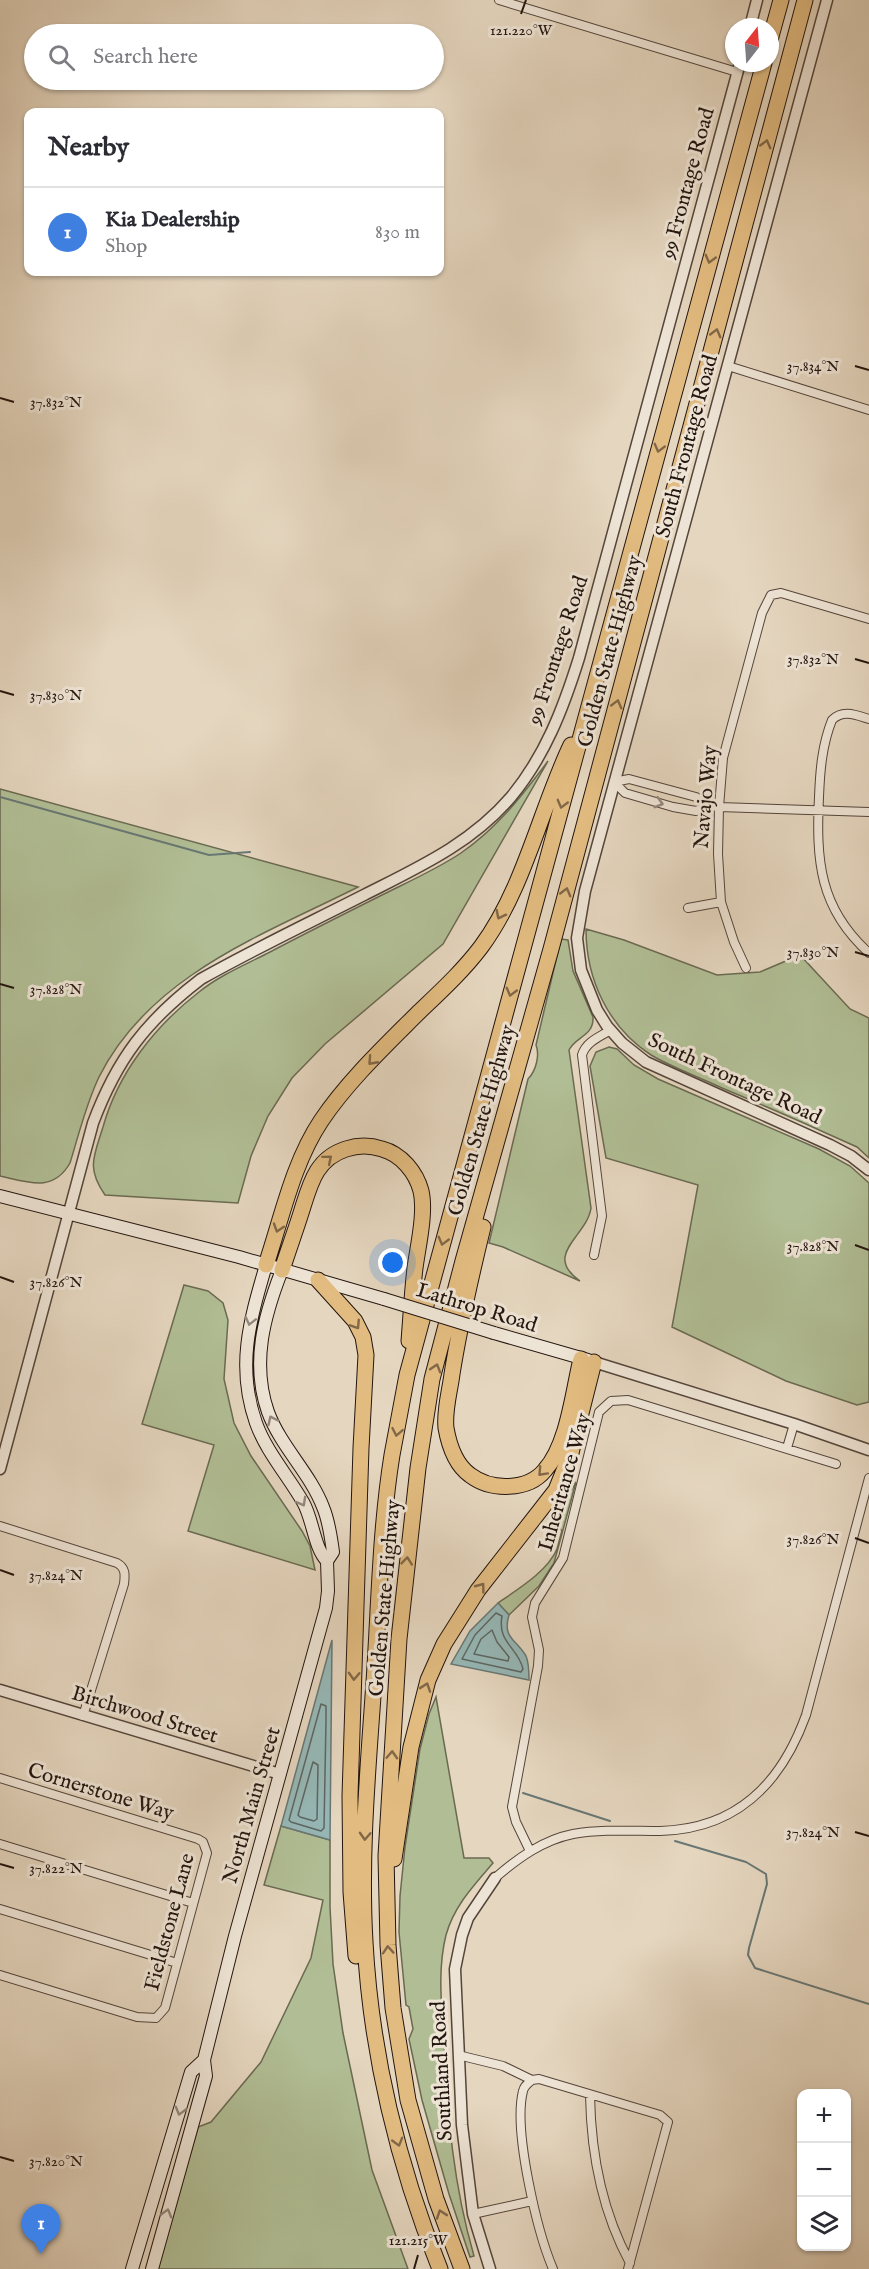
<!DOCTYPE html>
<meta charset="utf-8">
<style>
body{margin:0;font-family:"IM FELL English",serif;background:#f2f2f3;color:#2b2b33}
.controls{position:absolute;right:18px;bottom:18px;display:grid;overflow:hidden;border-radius:12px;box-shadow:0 2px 4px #0004}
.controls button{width:54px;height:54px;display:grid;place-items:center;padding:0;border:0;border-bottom:2px solid #e1e1e2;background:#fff;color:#2b2b33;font:30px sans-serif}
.compass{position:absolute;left:725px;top:18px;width:54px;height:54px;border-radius:50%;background:#fff;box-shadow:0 2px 4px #0004;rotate:17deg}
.you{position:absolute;left:393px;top:1263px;width:21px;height:21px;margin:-15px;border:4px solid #fff;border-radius:50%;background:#1a73e8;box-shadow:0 0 0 9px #1a73e833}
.badge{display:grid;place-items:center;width:39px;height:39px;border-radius:50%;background:#8f2418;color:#fff;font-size:20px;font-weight:700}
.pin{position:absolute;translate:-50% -50px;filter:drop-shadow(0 2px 3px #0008)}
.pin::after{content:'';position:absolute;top:32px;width:21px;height:18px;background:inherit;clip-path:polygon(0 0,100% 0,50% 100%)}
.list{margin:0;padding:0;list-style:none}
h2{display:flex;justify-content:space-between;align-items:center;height:78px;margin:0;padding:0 24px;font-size:26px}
h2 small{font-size:20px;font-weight:400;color:#7c7c81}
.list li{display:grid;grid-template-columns:39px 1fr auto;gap:18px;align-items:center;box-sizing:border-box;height:90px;padding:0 24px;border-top:2px solid #e1e1e2}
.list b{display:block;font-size:22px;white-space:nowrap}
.list p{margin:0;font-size:20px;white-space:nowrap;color:#7c7c81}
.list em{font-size:20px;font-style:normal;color:#7c7c81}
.icon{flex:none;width:33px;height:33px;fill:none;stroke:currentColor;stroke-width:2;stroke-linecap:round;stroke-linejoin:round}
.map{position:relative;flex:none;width:869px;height:2269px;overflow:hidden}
.search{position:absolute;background:#fff;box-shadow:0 2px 4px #0004;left:24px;top:24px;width:420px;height:66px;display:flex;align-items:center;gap:15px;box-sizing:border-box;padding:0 21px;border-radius:33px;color:#7c7c81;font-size:22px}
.panel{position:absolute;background:#fff;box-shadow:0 2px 4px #0004;left:24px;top:108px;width:420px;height:168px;border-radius:12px}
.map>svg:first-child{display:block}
</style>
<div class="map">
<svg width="869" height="2269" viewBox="0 0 869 2269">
<rect width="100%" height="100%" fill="#e5d6bf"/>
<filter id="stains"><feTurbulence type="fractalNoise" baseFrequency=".00333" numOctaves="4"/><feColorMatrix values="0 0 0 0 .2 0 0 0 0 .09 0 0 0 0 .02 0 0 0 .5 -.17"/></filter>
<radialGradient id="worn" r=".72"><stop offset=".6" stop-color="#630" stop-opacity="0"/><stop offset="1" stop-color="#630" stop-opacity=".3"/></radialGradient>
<!-- green -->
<path fill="#b1be95" stroke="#6a6a52" stroke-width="1.5" d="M548,761L443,944L325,1044L292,1078L268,1116L251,1156L238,1203L105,1195C86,1168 94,1156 103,1127C118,1073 155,1026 199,992C220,975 247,964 270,952C308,932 346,913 384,894C410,881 437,869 461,853C497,828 522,796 548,761Z
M0,789L358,887C263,935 150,975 99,1077C86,1104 79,1134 70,1163C53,1193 28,1182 0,1176Z
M586,929L624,940L717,975L760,972L800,955L850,1009L869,1018V1158L857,1147L828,1134C793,1118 758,1103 722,1088C699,1077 673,1068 651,1055C608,1027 586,979 586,929Z
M561,939L568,940L573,971L593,1017C594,1036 576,1036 569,1050L591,1208C587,1237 542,1254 580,1281L503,1247L489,1243L528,1079C536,1071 540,1055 536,1045Z
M609,1047L617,1049L634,1065L658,1079L819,1149L850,1166L869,1183V1402L857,1405L786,1381L672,1327L698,1185L606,1158L590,1066L596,1052Z
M184,1285L208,1291L223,1303L228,1320L224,1379L234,1423L251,1456L302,1531L310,1546L315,1570L188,1531L214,1445L142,1424Z
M576,1482L554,1563L539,1586L509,1615L498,1603C518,1589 547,1572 557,1549C559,1543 560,1537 562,1531L551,1520L565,1501Z
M436,1697L464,1858H489L493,1863C474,1885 454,1906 446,1935C437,1971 442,2008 444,2044C448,2119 453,2183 474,2256L470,2257L449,2194L422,2100L409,2039L413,2029L409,2007L406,2005L399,1932L400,1896L405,1847L420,1749L429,1714Z
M281,1826L330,1840V1907L333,1964L343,2033L372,2170L408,2269H158L198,2127L211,2122L261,2062L311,1958L323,1900L264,1885Z"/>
<!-- water -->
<path fill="#96b8b7" stroke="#687774" stroke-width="1.5" d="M498,1603L509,1615C502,1638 516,1639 526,1656C529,1663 529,1673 529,1680L451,1664L470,1631Z
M332,1640L330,1840L281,1826Z"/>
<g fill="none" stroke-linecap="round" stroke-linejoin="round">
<!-- shore -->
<path stroke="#5c6663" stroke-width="1.5" d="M496,1613L502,1616C497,1643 518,1647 523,1669L521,1672L462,1659L475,1635Z
M492,1630L497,1642L509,1657L508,1661L474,1654L481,1639Z
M321,1704L326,1706V1720L324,1828L321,1831L291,1822L289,1820Z
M313,1762L318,1765L317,1819L314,1821L300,1817L298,1815Z"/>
<!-- stream -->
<path stroke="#687774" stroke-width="2" d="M0,797L209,855L250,852
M523,1793L610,1821
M675,1841L746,1862L766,1874L767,1884L749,1948L748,1955L755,1968L869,2004"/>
<!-- minor casing -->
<g stroke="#54453b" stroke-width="10">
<path id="minor" d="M499,0L737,72
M728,366L869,410
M869,719C856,715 843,709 832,720C822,745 820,771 819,797C816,860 819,908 869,953
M614,782L629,779L696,797L708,806L719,807L869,812
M614,782L625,793L673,807L696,811L708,806
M688,908L721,902
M746,968L734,942L721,902L718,854L719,807L723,758L762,613L771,595L781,593L869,619
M594,1255L602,1216L582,1055C586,1042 599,1037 611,1030
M787,1448L794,1424
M0,1526L117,1563C126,1568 125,1575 124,1584L83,1716
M0,1778L198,1839L203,1842L207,1853L165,2008L156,2018L137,2017L0,1975
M0,1844L193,1903
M530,1851L516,1822L512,1807L538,1666L539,1650L532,1617L535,1603L563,1558L599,1412L611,1401L628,1400L836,1464
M495,1878C518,1858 543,1840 573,1834C602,1829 631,1831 660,1831C737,1829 781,1784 806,1715L869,1478
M0,1909L177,1963
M458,2055L503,2066L532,2080
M590,2095C591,2154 601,2210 630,2263
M473,2214L532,2201
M553,2269C537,2231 513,2130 523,2091C524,2086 528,2083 532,2080L539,2079L660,2115L668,2122L628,2269"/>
</g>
<!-- tertiary casing -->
<g stroke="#54453b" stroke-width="13">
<path id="tertiary" d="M827,0L585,891L577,938L581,970L597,1010L607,1026L622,1043L646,1062L830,1145L851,1156L869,1170
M750,27L757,0
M594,1362L794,1424L869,1450
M0,1469L93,1123C117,1059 146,1021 201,979C254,949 309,923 364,895C417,868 471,844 511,797C545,756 563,709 579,658L740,63
M0,1690L280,1774
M490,2269L473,2214L462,2125L455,1969L462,1935L468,1918L495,1878"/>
</g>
<!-- secondary casing -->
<g stroke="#23150f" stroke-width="14">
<path id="secondary" d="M0,1196L239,1257L384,1299
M266,1265C250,1320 236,1366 256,1423C266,1451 288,1476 303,1502C313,1519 314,1548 327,1561
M494,1333L588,1360
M132,2269L191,2072L204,2060
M152,2269L206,2076L204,2060L235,1936L326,1608L328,1591L327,1561L333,1552C331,1537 329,1521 323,1507C310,1473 281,1447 268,1412C251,1363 264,1316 282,1270"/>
</g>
<!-- motorway casing -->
<g stroke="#23150f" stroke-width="17">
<path id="motorway" d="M770,40L781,0
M483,1227C471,1276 460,1324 452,1374C450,1391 444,1410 446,1428C449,1445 456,1465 470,1475C491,1491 528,1491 545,1470C568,1444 573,1392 581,1359
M266,1265C282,1217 293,1163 321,1121C347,1082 385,1046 418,1013C440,992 462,972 481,947C524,889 540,810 571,745
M282,1270C288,1251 295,1232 301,1213C310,1185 315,1159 346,1149C358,1145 370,1145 382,1149C401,1154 416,1172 421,1191C426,1212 418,1246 415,1268C412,1293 411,1317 409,1341
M318,1280L355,1321L363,1337L366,1355L361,1448L350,1796L351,1892L356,1956
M394,1859L411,1747L428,1680L444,1644L478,1590L556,1490L571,1453L594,1362
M440,2269C398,2166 371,2053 365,1942C360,1855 368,1769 374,1682C379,1607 380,1530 392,1455C397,1428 402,1402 407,1375L764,63
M462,2269L436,2199L408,2100L393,2008L388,1945L386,1856L399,1639L418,1468L432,1379L463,1261L551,949L805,0"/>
</g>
<!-- minor -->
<use href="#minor" stroke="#eee4d5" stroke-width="8"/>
<!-- tertiary -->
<use href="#tertiary" stroke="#eee4d5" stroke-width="10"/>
<!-- secondary -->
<use href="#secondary" stroke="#eee4d5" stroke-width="12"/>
<!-- motorway -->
<use href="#motorway" stroke="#e2bb80" stroke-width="15"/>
<!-- secondary-bridge casing -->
<g stroke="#23150f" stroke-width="14" stroke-linecap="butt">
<path id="secondary-bridge" d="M384,1299L494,1333"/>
</g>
<!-- secondary-bridge -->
<use href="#secondary-bridge" stroke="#eee4d5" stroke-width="12"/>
</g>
<!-- one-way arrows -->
<defs><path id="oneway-chevron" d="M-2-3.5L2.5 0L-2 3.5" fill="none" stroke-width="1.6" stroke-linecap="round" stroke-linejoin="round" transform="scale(1.5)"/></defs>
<g stroke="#826848">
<use href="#oneway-chevron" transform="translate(766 144) rotate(-75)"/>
<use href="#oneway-chevron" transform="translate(710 259) rotate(105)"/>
<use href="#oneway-chevron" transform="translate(716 333) rotate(-75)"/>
<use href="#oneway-chevron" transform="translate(659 448) rotate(105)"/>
<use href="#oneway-chevron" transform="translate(617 704) rotate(-75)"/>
<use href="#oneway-chevron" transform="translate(562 804) rotate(105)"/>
<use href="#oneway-chevron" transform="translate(566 892) rotate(-75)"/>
<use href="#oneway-chevron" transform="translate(500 915) rotate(117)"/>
<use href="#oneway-chevron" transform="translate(511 992) rotate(105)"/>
<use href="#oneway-chevron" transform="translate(372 1061) rotate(132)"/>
<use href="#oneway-chevron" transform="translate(328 1159) rotate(-40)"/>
<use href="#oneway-chevron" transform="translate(278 1228) rotate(108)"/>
<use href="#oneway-chevron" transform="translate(443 1241) rotate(105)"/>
<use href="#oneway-chevron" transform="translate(356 1325) rotate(57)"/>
<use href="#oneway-chevron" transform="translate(436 1368) rotate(-73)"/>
<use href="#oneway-chevron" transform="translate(397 1432) rotate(101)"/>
<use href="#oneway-chevron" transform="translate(542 1472) rotate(133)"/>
<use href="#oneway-chevron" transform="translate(407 1561) rotate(-84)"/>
<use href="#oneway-chevron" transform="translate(481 1587) rotate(-53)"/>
<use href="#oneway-chevron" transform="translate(354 1676) rotate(92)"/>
<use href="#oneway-chevron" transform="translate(426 1687) rotate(-71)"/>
<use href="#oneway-chevron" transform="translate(392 1755) rotate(-87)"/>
<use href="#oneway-chevron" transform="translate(365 1836) rotate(93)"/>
<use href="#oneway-chevron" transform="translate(388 1950) rotate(-94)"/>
<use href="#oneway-chevron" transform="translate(398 2142) rotate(74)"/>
<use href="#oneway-chevron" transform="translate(441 2214) rotate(-109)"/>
</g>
<g stroke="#93877c">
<use href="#oneway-chevron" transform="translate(659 803) rotate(16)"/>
<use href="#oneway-chevron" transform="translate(250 1321) rotate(104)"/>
<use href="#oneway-chevron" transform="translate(272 1420) rotate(-115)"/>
<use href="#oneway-chevron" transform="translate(302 1502) rotate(61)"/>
<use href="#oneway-chevron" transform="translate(180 2111) rotate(106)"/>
<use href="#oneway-chevron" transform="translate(167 2213) rotate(-74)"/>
</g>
<!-- ticks -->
<path fill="none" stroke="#23150f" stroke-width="2" d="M521,14L526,0M855,366L869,370M0,398L14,402M855,659L869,663M0,691L14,695M855,952L869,956M0,984L14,988M855,1245L869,1250M0,1277L14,1282M855,1538L869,1543M0,1570L14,1575M855,1832L869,1836M0,1864L14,1868M0,2157L14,2161M414,2269L418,2255"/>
<g text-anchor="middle" stroke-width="6" stroke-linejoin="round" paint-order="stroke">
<!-- street labels -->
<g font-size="21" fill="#23150f" stroke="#eee4d5">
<text transform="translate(687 183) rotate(-75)" y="7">99 Frontage Road</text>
<text transform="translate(686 446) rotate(-75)" y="7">South Frontage Road</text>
<text transform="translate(557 650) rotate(-72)" y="7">99 Frontage Road</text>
<text transform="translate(609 651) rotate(-75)" y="7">Golden State Highway</text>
<text transform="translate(705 797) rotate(-85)" y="7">Navajo Way</text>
<text transform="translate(735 1078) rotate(25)" y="7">South Frontage Road</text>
<text transform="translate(481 1120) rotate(-74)" y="7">Golden State Highway</text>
<text transform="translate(477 1307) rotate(17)" y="7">Lathrop Road</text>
<text transform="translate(564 1482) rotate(-74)" y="7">Inheritance Way</text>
<text transform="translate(384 1598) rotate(-85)" y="7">Golden State Highway</text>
<text transform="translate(145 1714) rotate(17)" y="7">Birchwood Street</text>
<text transform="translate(101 1791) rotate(17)" y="7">Cornerstone Way</text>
<text transform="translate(251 1805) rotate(-74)" y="7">North Main Street</text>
<text transform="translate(169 1922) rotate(-75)" y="7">Fieldstone Lane</text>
<text transform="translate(441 2071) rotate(-93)" y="7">Southland Road</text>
</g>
</g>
<g font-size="15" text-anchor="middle" fill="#23150f" stroke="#eee4d5" stroke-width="6" stroke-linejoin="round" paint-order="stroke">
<text x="521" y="35">121.220°W</text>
<text x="813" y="371">37.834°N</text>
<text x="56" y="407">37.832°N</text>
<text x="813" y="664">37.832°N</text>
<text x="56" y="700">37.830°N</text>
<text x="813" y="957">37.830°N</text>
<text x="56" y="994">37.828°N</text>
<text x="813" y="1251">37.828°N</text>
<text x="56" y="1287">37.826°N</text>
<text x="813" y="1544">37.826°N</text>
<text x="56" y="1580">37.824°N</text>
<text x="813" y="1837">37.824°N</text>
<text x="56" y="1873">37.822°N</text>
<text x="56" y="2166">37.820°N</text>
<text x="418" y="2245">121.215°W</text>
</g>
<rect width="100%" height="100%" filter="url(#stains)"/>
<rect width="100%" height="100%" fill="url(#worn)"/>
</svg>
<div class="controls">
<button>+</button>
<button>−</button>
<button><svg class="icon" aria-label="layers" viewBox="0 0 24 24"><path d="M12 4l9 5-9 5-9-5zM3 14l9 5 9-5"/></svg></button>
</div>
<svg class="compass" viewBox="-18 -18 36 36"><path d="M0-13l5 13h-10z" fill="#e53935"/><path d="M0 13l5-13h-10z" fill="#7c7c81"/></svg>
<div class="you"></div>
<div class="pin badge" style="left:41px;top:2254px;background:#3f7fe0">1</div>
<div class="search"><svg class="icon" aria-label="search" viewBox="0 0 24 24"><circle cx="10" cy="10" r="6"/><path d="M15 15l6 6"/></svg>Search here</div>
<section class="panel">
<h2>Nearby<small></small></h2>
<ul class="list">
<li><span class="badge" style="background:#3f7fe0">1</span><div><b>Kia Dealership</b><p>Shop</p></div><em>830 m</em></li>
</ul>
</section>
</div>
